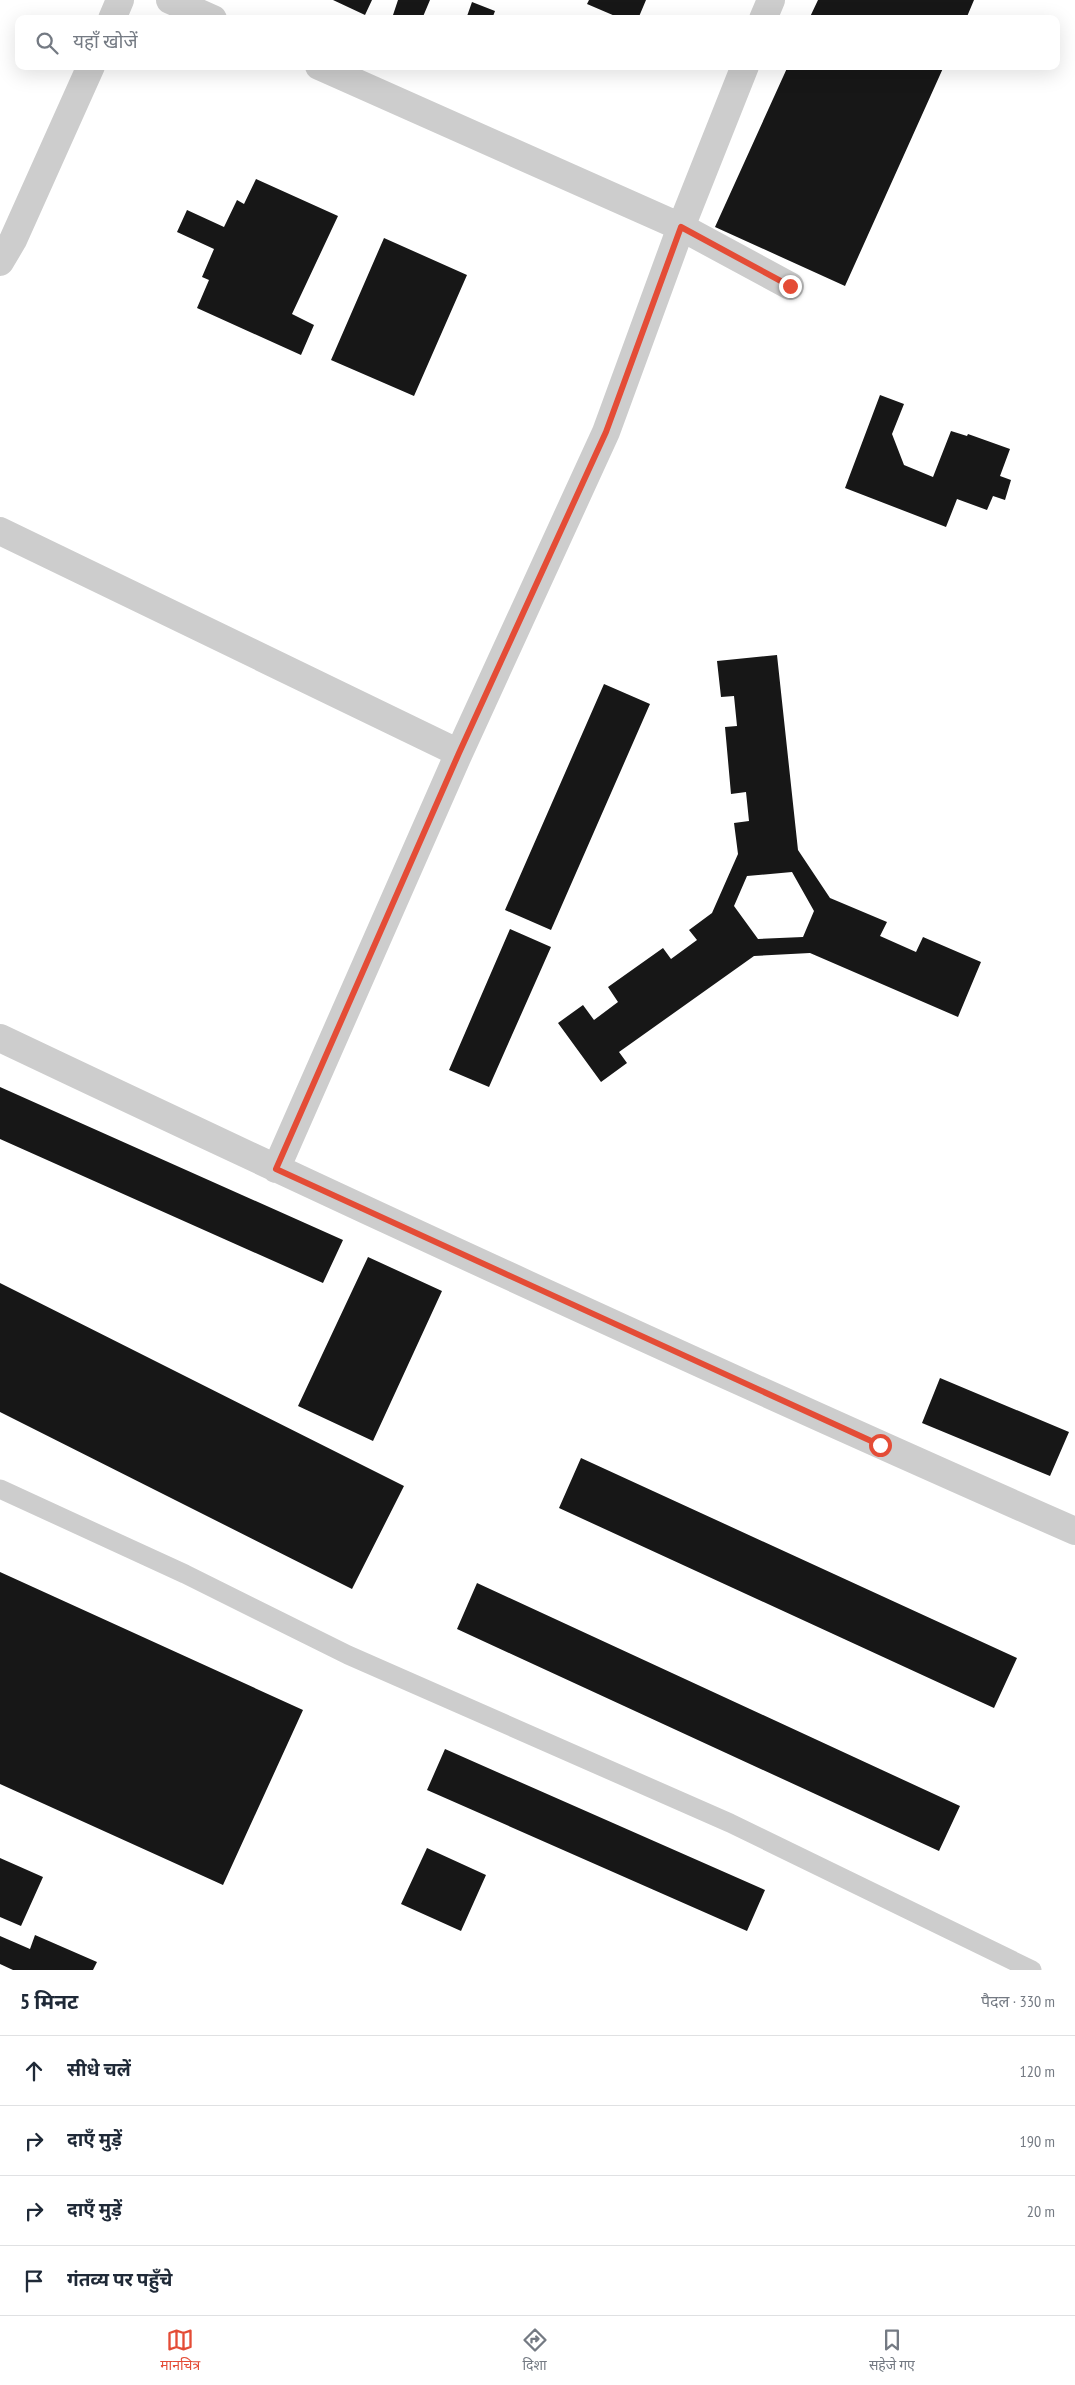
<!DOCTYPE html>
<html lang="hi">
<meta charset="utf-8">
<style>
body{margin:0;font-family:"PT Sans Narrow","Noto Sans Devanagari",sans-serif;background:#f2f2f3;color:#1f2937}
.stop{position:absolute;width:15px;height:15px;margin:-11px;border:4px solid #e44c36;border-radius:50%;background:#fff}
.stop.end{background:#e44c36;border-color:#fff;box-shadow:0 1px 5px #0008}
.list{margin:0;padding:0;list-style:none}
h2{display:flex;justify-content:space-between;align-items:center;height:65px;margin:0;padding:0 20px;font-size:21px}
h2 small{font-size:16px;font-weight:400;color:#747a83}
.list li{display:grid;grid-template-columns:32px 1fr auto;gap:15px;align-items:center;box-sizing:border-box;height:70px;padding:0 20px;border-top:1px solid #e0e1e3}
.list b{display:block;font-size:19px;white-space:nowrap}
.list em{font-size:16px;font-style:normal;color:#747a83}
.icon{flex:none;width:28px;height:28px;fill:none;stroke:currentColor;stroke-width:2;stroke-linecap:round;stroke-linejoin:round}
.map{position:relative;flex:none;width:1075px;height:1970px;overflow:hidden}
.search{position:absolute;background:#fff;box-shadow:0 5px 20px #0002;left:15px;right:15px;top:15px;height:55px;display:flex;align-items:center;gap:12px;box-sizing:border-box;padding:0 18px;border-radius:10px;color:#747a83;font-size:19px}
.sheet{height:345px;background:#fff}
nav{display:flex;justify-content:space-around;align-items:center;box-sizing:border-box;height:70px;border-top:1px solid #e0e1e3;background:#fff;font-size:14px;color:#747a83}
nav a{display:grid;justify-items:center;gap:2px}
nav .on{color:#e44c36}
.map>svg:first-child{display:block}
</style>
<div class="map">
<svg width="1075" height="1970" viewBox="0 0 1075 1970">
<rect width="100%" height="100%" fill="#fff"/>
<!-- building -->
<path fill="#171717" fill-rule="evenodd" d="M333,0H372L365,15Z
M398,0H430L422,19H402L393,15Z
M589,0H646L638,19H622L587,4Z
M818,0H974L966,19H809Z
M472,2L495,11L492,19H466Z
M788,66H944L845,286L715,227Z
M256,179L338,216L292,314L314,325L301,355L197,308L209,280L202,277L214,249L177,232L187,210L224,227L237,200L244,204Z
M384,238L467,275L414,396L331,360Z
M880,395L904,404L892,434L904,465L933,477L951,431L967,436L968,434L1010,449L1000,476L1011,480L1005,500L993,496L987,510L957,499L946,527L845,488Z
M777,655L798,850L830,898L887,922L880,936L916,952L923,937L981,962L958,1017L810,953L754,956L619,1052L627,1063L601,1082L558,1023L583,1005L594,1020L618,1002L608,987L663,948L671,959L697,940L689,930L712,913L738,854L734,823L749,821L746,792L731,794L725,727L737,726L734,696L721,697L717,661ZM792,872L814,911L803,937L758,939L734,906L747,876Z
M604,684L650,704L551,930L505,910Z
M510,929L551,947L489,1087L449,1070Z
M0,1087L343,1240L323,1283L0,1139Z
M368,1257L442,1291L373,1441L298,1406Z
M0,1283L404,1486L352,1589L0,1412Z
M940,1378L1069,1432L1050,1476L922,1423Z
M581,1458L1017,1658L994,1708L559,1508Z
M0,1572L303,1710L223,1885L0,1784Z
M477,1583L960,1806L939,1851L457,1629Z
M445,1749L765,1890L747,1931L427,1790Z
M427,1848L486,1875L461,1931L401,1904Z
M0,1858L43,1877L21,1926L0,1917Z
M35,1935L97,1962L93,1970H13L0,1964V1936L30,1949Z"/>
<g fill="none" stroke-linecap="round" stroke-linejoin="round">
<!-- lane -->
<path stroke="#cdcdcd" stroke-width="19" d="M0,1489L185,1574L348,1655L730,1823L1032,1970"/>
<!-- street -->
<path stroke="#cdcdcd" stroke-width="28" d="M170,0L213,19
M112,19L120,0
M763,19L771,0
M319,66L681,227L790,286
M0,262L13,240L91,66
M0,531L459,753
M0,1038C356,1207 714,1372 1075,1531
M276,1169L459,753L606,432L681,227L745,66"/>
</g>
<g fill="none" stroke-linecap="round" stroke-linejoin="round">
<!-- route -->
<path stroke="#e44c36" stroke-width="6" d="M790,286L681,227L606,432L459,753L276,1169L880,1445"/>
</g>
</svg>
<div class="stop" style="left:880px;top:1445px"></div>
<div class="stop end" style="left:790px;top:286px"></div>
<div class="search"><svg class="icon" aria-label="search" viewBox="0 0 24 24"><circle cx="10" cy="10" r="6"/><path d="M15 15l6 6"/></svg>यहाँ खोजें</div>
</div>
<section class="sheet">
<h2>5 मिनट<small>पैदल · 330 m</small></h2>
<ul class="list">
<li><svg class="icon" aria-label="ahead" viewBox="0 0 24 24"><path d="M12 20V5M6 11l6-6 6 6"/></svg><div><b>सीधे चलें</b></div><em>120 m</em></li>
<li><svg class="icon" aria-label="right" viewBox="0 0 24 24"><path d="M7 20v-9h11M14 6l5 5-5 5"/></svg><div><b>दाएँ मुड़ें</b></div><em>190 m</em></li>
<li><svg class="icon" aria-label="right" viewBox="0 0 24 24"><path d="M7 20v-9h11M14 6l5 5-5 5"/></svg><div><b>दाएँ मुड़ें</b></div><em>20 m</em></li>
<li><svg class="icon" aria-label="arrive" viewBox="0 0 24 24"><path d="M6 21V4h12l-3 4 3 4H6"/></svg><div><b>गंतव्य पर पहुँचे</b></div></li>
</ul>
</section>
<nav>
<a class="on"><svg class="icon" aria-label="map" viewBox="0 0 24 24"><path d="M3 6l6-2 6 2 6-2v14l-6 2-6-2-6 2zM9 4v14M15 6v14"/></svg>मानचित्र</a>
<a><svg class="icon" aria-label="directions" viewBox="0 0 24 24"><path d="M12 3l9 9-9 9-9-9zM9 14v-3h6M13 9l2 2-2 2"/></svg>दिशा</a>
<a><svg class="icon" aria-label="saved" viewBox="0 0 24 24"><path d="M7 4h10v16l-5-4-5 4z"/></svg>सहेजे गए</a>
</nav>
